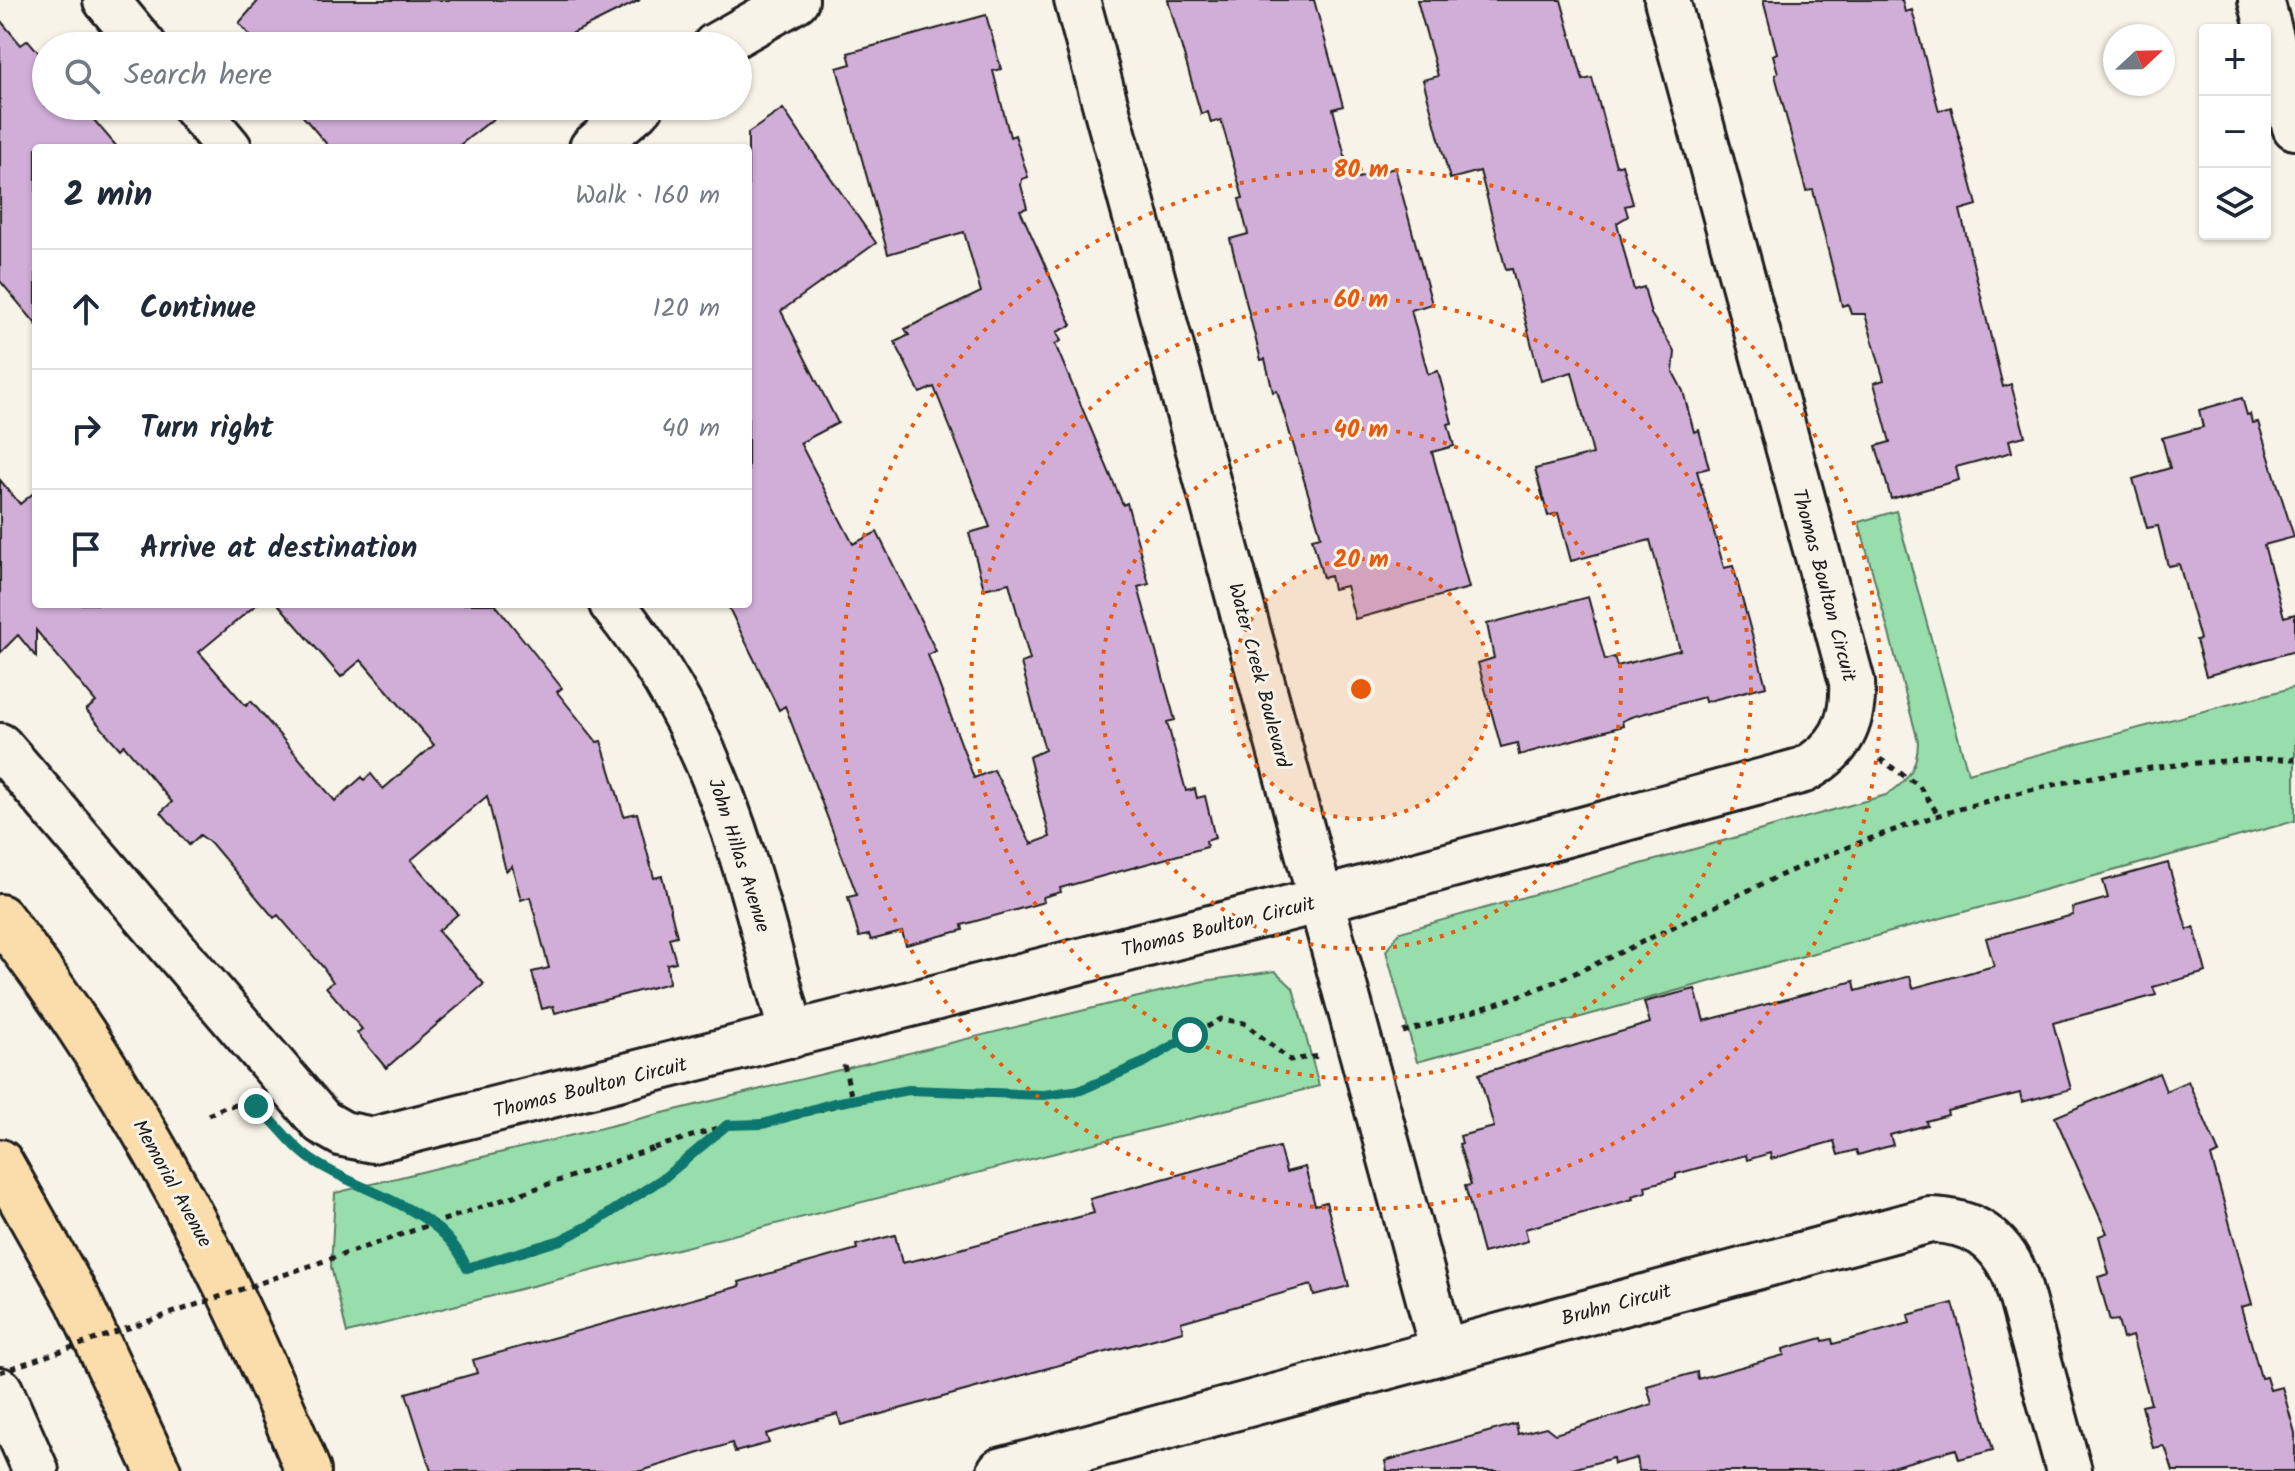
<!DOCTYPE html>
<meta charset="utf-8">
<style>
body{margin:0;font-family:Kalam,sans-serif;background:#f6f6f7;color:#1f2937}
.controls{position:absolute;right:24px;top:24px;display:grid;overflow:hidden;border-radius:8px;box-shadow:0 2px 6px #0004}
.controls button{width:72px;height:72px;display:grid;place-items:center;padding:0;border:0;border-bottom:2px solid #e0e1e3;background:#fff;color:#1f2937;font:40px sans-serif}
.compass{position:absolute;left:2103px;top:24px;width:72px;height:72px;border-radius:50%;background:#fff;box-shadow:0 2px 6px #0004;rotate:68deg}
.stop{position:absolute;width:24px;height:24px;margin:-18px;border:6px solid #0f766e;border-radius:50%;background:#fff}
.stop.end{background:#0f766e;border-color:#fff;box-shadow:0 2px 8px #0008}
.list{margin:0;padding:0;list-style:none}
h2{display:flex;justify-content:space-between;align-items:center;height:104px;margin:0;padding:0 32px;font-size:34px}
h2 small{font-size:26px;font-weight:400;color:#747a83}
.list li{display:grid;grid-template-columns:52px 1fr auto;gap:24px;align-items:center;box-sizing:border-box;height:120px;padding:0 32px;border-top:2px solid #e0e1e3}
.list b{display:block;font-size:30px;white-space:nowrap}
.list em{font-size:26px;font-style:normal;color:#747a83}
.icon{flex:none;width:44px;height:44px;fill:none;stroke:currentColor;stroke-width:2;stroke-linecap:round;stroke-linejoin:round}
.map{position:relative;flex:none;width:2295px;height:1471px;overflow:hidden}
.search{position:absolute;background:#fff;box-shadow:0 2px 6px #0004;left:32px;top:32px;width:720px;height:88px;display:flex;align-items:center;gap:20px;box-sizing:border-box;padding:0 28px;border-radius:44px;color:#747a83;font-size:30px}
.panel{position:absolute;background:#fff;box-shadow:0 2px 6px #0004;left:32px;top:144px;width:720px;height:464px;border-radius:8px}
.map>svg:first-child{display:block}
</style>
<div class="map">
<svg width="2295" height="1471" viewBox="0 0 2295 1471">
<rect width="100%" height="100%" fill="#f7f3e8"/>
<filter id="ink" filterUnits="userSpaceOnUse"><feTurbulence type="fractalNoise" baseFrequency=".0125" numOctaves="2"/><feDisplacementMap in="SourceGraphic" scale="16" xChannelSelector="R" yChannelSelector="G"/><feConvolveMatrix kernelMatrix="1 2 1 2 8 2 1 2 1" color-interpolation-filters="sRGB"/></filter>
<g filter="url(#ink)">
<!-- green -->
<path fill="#98deac" stroke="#5a7d64" stroke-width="2" d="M1896,511L1968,773L2295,687V821L1417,1062L1386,951L1400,932L1886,795C1908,782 1918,766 1918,741L1859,522Z
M1275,971L1293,988L1319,1086L347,1333L331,1267L335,1193L1204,981Z"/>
<!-- building -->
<path fill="#d1aed8" stroke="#1c1c1c" stroke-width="2" d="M259,0H640L547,46H259L239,23Z
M1168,0H1314L1343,106L1333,109L1351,180L1395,168L1432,304L1411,310L1428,374L1438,371L1452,423L1448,424L1454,446L1432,452L1469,588L1355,619L1346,586L1333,589L1330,576L1323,578L1312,538L1321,536L1277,391L1273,392L1265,359L1261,360L1230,239L1248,234L1239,199L1243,198L1221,120L1211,123L1208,112L1201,114Z
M1417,0H1561L1583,80L1592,78L1616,166L1622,164L1633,204L1625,206L1628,216L1617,223L1634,290L1644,287L1651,314L1675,352L1673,372L1683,391L1694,432L1699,430L1709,468L1697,471L1724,568L1733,566L1766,686L1705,702L1704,697L1631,717L1622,721L1623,726L1519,755L1517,743L1501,747L1478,663L1494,658L1487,624L1588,597L1605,660L1614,657L1617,666L1680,650L1650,540L1571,561L1558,513L1548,516L1535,469L1593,454L1572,372L1541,381L1512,269L1506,270L1480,171L1450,179L1423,80L1438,76Z
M1763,0H1902L1905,12L1912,10L1939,111L1951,107L1977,205L1960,210L2003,387L2011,384L2025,436L2009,440L2012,452L1956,467L1959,480L1891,499L1876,446L1890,442L1874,383L1884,380L1865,314H1851L1848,304L1842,306L1813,190L1806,191L1775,75L1778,73L1773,55L1777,53Z
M986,15L1001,69L993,71L1010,137L1015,135L1028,177L1022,179L1021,185L1027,208L1020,210L1072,325L1057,332L1061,341L1055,344L1123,505L1127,503L1149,584L1138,587L1175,720L1167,722L1186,791L1195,789L1197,798L1205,796L1215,838L1206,841L1207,847L1060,888L1061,892L1043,897L1044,902L962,925L963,930L906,945L902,932L871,940L869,935L859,937L848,897L857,895L785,706L779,710L727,604H748V133L783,109L876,243L781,311L838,423L800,443L853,544L877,532L936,651L928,655L974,778L994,770L1031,844L1050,837L1029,757L1045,750L1021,663L1030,660L1009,583L984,589L969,533L990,527L934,387L920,393L895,342L909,335L905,329L981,292L964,232L888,254L837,68L851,64L848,53Z
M0,20L21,45L28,40L46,61V106H82L118,148H36V324L0,281Z
M294,106H499L503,111L456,148H330Z
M2242,398L2247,415L2250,414L2252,423L2258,422L2294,537L2264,545L2284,617L2295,614V651L2206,676L2196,640L2200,639L2179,564L2168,566L2158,526L2147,528L2133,479L2170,468L2162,438L2203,427L2199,410Z
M0,480L20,504L36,491V604H257L199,652L246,706L251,701L335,801L362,777L364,780L371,774L383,789L434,745L361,660L341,677L278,604H495L562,688L557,692L597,742L601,741L624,816L637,813L654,878L662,876L677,936L669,938L676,962L667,964L669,983L555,1013L553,1006L542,1009L532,972L549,968L530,897L521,900L512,866L506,871L487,796L411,860L458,914L438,931L484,984L386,1068L357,1033L362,1029L326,987L333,982L323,967L278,915L274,918L212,844L200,835L189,845L161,812L172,802L124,745L120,749L86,710L96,702L36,630V657L18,635L0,653Z
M2168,863L2187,930L2194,927L2206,972L2153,987L2156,995L2053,1023L2071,1089L2022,1102L2020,1093L1947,1111L1948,1115L1926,1121L1927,1125L1890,1135L1893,1145L1858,1155L1856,1150L1838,1155L1834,1141L1771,1159L1770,1153L1747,1160L1746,1155L1676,1174V1178L1645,1186L1646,1192L1632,1196L1633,1199L1525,1229L1528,1241L1483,1253L1465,1186L1471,1185L1459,1144L1462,1143L1460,1136L1494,1127L1479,1074L1650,1023L1644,1002L1695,989L1704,1021L1854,981L1856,991L1910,976L1913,988L1994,966L1986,938L2073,915L2072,908L2108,898L2103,881Z
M2159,1073L2166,1091L2188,1081L2219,1153L2211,1156L2252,1304L2241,1307L2261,1378L2266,1377L2270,1390L2282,1387L2295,1433V1471H2173L2166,1449L2163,1446L2153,1448L2142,1406L2151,1404L2132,1336L2123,1339L2118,1320L2110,1321L2098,1277L2109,1274L2099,1236L2107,1233L2055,1117Z
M1279,1147L1286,1172L1305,1167L1315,1205L1326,1202L1349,1286L1314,1295L1311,1285L1181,1322L1183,1331L841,1425L838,1414L766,1434L769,1443L735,1452L732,1443L641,1471H431L406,1393L477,1373L473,1360L740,1286L739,1282L857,1249L856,1245L895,1235L902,1263L934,1256L1094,1213L1090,1199Z
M1953,1303L1993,1450L1959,1459L1956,1449L1877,1471H1639L1637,1458L1614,1464L1613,1458L1565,1471H1387L1385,1461L1516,1424L1518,1434L1546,1427L1555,1434L1621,1414L1652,1404L1647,1386L1697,1372L1698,1379L1784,1355L1783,1349L1822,1338L1823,1341L1832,1339L1833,1344L1910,1323L1908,1315Z"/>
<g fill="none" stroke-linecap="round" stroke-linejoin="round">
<!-- street casing -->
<g stroke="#1c1c1c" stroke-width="50">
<path id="street" d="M106,0L144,46
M1077,0L1443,1351
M715,46L796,0
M194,106L229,148
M592,148L641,106
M612,604C721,738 748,874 792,1035
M0,746L322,1122L343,1134L373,1140L1321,900L1804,770C1840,750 1854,724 1852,682L1667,0
M0,1390L36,1471
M1000,1471L1930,1220C1973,1221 1999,1238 2016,1277L2069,1471"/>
</g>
<!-- secondary casing -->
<g stroke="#1c1c1c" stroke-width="50">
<path id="secondary" d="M2261,0L2295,127"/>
</g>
<!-- primary casing -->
<g stroke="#1c1c1c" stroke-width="50">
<path id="primary" d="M0,917C131,1086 229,1273 308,1471
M0,1162L78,1300L158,1471"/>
</g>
<!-- path -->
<path stroke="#1c1c1c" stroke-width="5" stroke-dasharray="6 6" stroke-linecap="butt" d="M1880,759L1919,786L1938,814
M1403,1032C1451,1019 1500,1004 1547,985C1637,948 1722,900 1811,862C1964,798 2128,758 2295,759
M844,1065L852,1099
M208,1115L227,1106L248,1104
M654,1148L727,1125L779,1121L880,1093L909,1090L1044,1095L1081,1090L1145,1062L1221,1019L1244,1023L1290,1060L1320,1056
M361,1186C402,1204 450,1225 467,1268C499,1259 533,1253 563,1239C623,1212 678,1171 726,1126"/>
<!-- street -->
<use href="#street" stroke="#f7f3e8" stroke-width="44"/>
<!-- secondary -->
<use href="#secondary" stroke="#f7f3e8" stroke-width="44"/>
<!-- primary -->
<use href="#primary" stroke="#fbddab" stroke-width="44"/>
<!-- path-bridge -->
<path stroke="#1c1c1c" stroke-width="5" stroke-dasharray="6 6" stroke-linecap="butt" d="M0,1372L654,1148"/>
</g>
</g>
<g fill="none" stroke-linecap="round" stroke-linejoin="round" filter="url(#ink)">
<!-- route -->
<path stroke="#0f766e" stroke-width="10" d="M256,1106C276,1121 288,1143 309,1158C360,1194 441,1205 467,1268L561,1240L596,1222L665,1177L727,1125L763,1124L834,1103L909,1090L1044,1095L1081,1090L1145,1062L1190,1035"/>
</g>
<!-- distance rings -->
<circle cx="1361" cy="689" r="130" fill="#e8590c" fill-opacity=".12"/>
<g fill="none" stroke="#e8590c" stroke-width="4" stroke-dasharray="4 8">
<circle cx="1361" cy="689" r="130"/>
<circle cx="1361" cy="689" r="260"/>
<circle cx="1361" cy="689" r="390"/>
<circle cx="1361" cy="689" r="520"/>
</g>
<g text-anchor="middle" stroke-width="6" stroke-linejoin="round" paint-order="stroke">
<!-- street labels -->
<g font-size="20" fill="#1c1c1c" stroke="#f7f3e8">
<text transform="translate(1825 585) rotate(75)" y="7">Thomas Boulton Circuit</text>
<text transform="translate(1260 675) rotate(75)" y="7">Water Creek Boulevard</text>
<text transform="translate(740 855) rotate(72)" y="7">John Hillas Avenue</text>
<text transform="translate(1218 926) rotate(-14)" y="7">Thomas Boulton Circuit</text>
<text transform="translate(590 1087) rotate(-14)" y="7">Thomas Boulton Circuit</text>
<text transform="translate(173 1183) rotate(61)" y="7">Memorial Avenue</text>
<text transform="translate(1616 1304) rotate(-15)" y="7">Bruhn Circuit</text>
</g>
</g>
<circle cx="1361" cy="689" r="12" fill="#e8590c" stroke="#f7f3e8" stroke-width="4"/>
<g font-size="24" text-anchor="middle" font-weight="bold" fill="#e8590c" stroke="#f7f3e8" stroke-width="6" stroke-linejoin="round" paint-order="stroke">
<text x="1361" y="177">80 m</text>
<text x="1361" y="307">60 m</text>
<text x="1361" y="437">40 m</text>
<text x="1361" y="567">20 m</text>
</g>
</svg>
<div class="controls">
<button>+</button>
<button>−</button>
<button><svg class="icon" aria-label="layers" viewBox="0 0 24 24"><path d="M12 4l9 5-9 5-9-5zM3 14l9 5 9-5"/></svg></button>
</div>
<svg class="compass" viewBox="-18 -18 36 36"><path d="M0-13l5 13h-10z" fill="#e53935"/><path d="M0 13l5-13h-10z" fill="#747a83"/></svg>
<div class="stop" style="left:1190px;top:1035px"></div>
<div class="stop end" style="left:256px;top:1106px"></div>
<div class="search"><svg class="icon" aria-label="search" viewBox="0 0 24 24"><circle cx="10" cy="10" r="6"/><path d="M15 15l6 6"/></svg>Search here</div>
<section class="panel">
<h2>2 min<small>Walk · 160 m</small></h2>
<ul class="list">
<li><svg class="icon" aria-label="ahead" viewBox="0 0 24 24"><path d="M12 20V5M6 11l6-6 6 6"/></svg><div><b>Continue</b></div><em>120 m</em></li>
<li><svg class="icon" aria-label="right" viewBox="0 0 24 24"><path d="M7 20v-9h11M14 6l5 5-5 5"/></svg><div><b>Turn right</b></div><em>40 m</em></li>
<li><svg class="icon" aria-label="arrive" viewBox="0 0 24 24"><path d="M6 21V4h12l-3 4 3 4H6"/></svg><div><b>Arrive at destination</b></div></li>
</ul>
</section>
</div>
